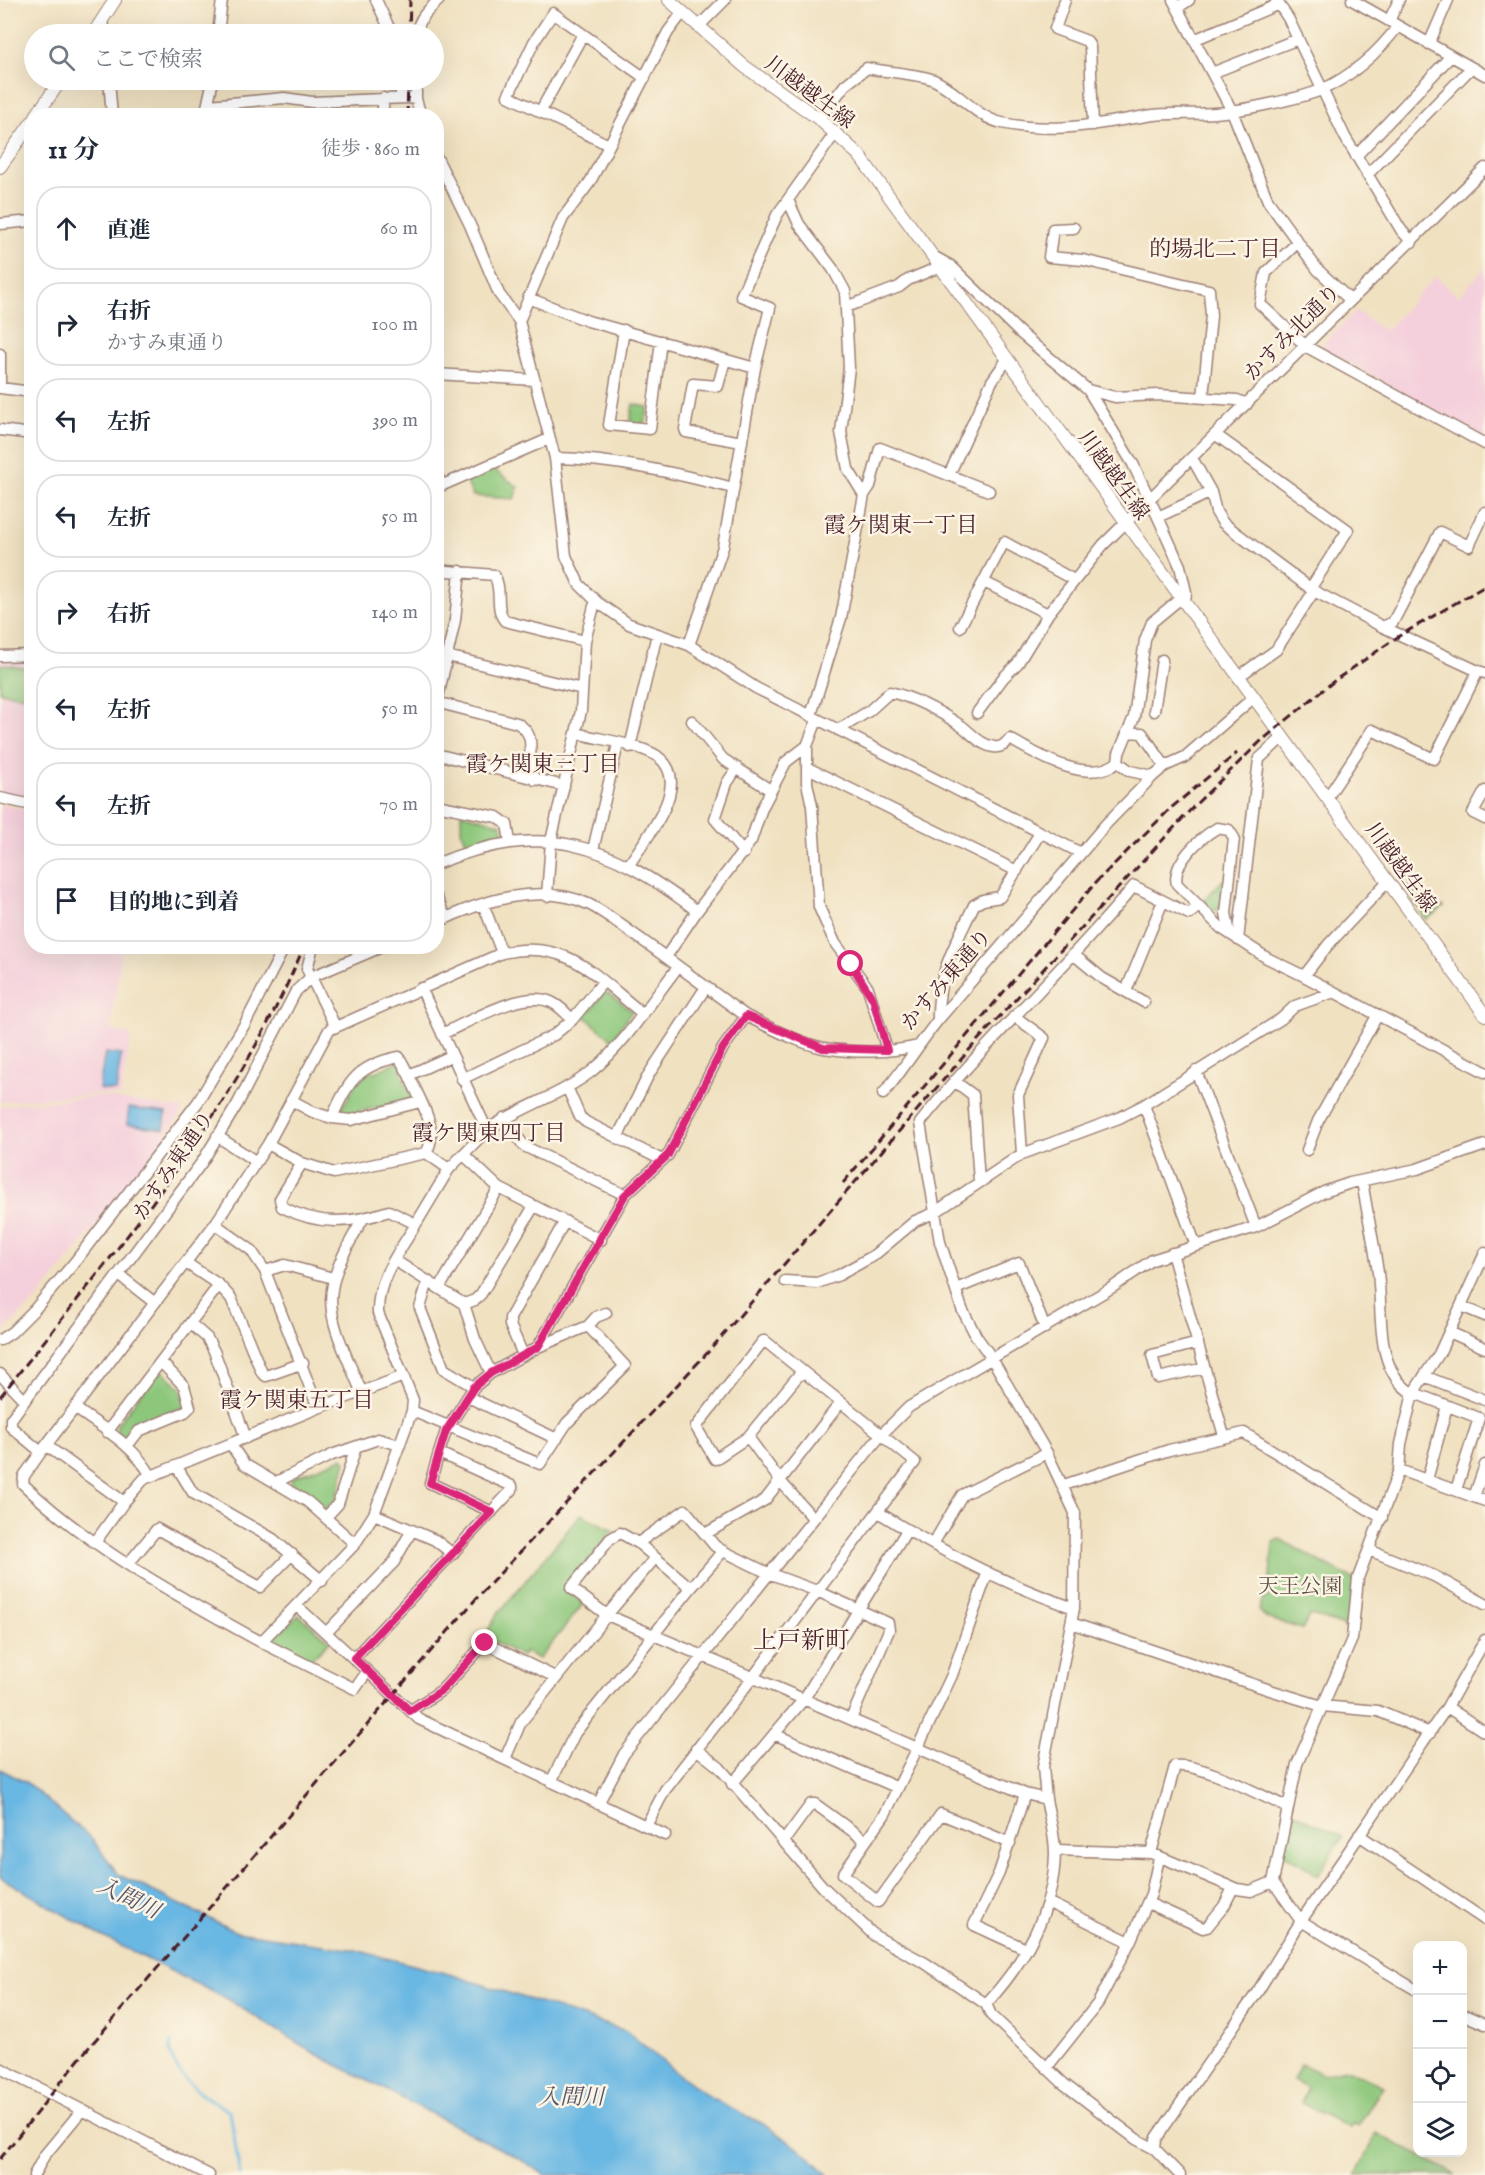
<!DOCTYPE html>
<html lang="ja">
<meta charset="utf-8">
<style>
body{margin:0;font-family:"IM FELL English","Noto Serif JP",serif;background:#f2f2f3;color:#1f2937}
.controls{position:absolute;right:18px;bottom:18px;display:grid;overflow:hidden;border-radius:12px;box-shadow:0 6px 24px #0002}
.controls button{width:54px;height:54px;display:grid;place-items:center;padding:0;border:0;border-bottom:2px solid #e0e1e3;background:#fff;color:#1f2937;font:30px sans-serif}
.stop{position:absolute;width:18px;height:18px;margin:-14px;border:4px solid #db2777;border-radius:50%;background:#fff}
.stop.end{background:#db2777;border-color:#fff;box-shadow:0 2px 6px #0008}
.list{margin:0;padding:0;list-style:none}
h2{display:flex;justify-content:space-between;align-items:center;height:78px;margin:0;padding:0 24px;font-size:26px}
h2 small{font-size:20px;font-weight:400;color:#747a83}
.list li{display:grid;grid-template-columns:39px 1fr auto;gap:18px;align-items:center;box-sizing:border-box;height:84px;margin:0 12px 12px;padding:0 12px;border:2px solid #e0e1e3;border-radius:24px}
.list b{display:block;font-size:22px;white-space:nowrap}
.list p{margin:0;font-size:20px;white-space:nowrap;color:#747a83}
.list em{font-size:20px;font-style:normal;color:#747a83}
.icon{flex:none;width:33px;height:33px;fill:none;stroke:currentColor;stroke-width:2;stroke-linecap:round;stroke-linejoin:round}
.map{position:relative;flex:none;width:1485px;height:2175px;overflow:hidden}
.search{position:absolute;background:#fff;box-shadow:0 6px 24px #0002;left:24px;top:24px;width:420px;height:66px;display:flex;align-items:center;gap:15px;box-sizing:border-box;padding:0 21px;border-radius:33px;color:#747a83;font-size:22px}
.panel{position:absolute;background:#fff;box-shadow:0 6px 24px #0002;left:24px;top:108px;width:420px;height:846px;border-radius:24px}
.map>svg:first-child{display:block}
</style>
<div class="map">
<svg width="1485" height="2175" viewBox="0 0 1485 2175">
<rect width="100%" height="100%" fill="#fcf5e5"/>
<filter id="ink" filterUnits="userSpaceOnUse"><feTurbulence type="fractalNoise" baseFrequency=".0167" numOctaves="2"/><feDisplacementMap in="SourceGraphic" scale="12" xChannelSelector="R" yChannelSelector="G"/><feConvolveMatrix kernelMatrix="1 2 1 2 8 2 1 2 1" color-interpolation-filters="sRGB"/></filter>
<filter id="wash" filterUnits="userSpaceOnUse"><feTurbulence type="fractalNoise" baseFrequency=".008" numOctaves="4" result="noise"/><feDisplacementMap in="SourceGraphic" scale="24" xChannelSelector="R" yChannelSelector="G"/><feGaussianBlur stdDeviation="1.35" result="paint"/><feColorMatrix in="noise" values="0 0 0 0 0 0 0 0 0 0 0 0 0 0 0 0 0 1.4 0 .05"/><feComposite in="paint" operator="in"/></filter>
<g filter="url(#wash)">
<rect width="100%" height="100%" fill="#f0e1c1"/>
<!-- built -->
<path fill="#f4cfdc" d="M1485,268V438L1323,349L1322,345L1356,311L1385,331L1436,276L1458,297Z
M0,660L31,661V797L0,792Z
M0,805L19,808L31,813L32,946L122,947L110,1030L131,1035L121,1096L96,1094L0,1102Z
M98,1096L184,1109L156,1151L38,1298L0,1335V1106Z"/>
<!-- green -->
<path fill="#8dc77b" stroke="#6c7353" stroke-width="1.5" d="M633,404L648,407L646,421L639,425L630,423Z
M493,469L518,487L514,499L473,496L466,481Z
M0,664L30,669L25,696L0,692Z
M461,813L502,824L504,835L501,839L469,847L461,831Z
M1223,880H1225L1222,905L1216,911L1209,909L1203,901Z
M1401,882L1423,894L1417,906L1433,913L1438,905L1444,907L1426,920Z
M604,993H608L632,1011L612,1040L583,1015L588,1009H592Z
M398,1061L403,1069L401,1071L407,1087L410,1088L413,1096L410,1100L358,1112L357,1115L342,1114L341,1109L354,1088L353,1086L370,1071L374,1073Z
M163,1371L181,1388L186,1402L183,1408C168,1413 151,1417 139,1426C133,1431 132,1436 125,1439L119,1435L116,1426L157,1373Z
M343,1458L346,1462L336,1499L326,1509L293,1487L291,1480L293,1477Z
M581,1514L613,1530L566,1589L584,1603L539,1659L525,1652L522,1656L484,1637L497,1615Z
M1279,1539L1354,1580L1350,1628L1311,1615L1302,1629L1267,1618L1259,1611L1263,1598H1268L1273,1542Z
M299,1615L330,1641L308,1662L270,1641Z
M1289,1810L1343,1837L1317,1876L1310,1869L1282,1853Z
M1301,2064L1322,2074L1346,2069L1383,2086L1358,2126L1353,2123L1350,2128L1301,2103L1308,2088L1293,2080Z
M1376,2133L1456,2175H1356Z"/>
<!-- water -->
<path fill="#69b7e3" stroke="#5a6b87" stroke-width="1.5" d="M105,1053L121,1055L116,1091L99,1089Z
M129,1108L166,1113L164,1129L127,1124Z
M0,1769L27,1783L92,1839L119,1875L237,1932L355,1950L456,1976L626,2031L678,2074L710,2097L763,2124L808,2155L828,2175H545L520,2159L314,2053L227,1999L101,1936L0,1877Z"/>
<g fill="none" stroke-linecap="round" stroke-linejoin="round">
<!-- stream -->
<path stroke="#69b7e3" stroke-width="3" d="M171,2042C166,2072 207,2100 230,2111L240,2175"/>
</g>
</g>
<g filter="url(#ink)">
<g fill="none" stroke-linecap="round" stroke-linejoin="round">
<!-- minor casing -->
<g stroke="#9d8076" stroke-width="13">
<path id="minor" d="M376,0L392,34
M1065,0L1055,29L1087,41L1090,47L1093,125
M1173,0L1232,111L1268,201L1318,270L1350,300
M1276,0L1288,18L1345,137L1401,230L1412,242
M1352,0L1485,75
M1177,8L1189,0
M1389,21L1399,0
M102,22L105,34
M698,27L725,0
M218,34L222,0
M417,34C418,19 428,10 439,0
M1196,39L1279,4
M1429,44L1448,0
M1212,73L1298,39
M109,80L112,116
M401,80V98
M416,99V80
M209,105L284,98L312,102L407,98L416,99L421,116
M540,112L582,36
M205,116L213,80
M383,116V98
M819,119L845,85L867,68C884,72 921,74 934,80C958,91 975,117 1002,123C1052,134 1098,124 1146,116C1169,112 1192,115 1215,113C1240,111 1298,99 1321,90C1351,77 1379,52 1398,26
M609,145L508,96L534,42L553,13L645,78
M436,156L470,225L499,294L519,321L555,458L566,556L579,584L597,602L629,624L689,645L756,688L1081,853
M1356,156L1451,56
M1367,175L1471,68
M788,200L799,224L833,269L845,291L849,368L841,432L848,469L864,495
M0,224L32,221
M1074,228L1053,229L1049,257L1083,260L1209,290L1211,316L1203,397
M1297,243L1266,273L1260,304L1307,347L1485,444
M933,256L951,266L1019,332L1088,390L1133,464L1158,517L1180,566L1186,592L1185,603
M528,298L588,321L755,368L770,308L741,296L777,215L836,132
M846,307L899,287L908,280L939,267
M519,321L563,218L590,182L668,32L683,12
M624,330L609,425L650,429L661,341
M0,354V383
M725,360L718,386L693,384L685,429L686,432L742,442
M436,374L535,380
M0,388L32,392
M1088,390L1115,397L1159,395L1237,400L1247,404
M0,430L32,434
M1216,435L1348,530L1310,589
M555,458C616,459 675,473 733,488
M1192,458L1211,492
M436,475L443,485L549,439
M949,475L992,381L1006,361
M1158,517L1211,492L1216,512L1223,523L1314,591L1383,627L1393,622L1440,532L1469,546L1485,512
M436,570L494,575C503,589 494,608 505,621L585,641
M984,582L1048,614
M960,627L1004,542L1074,580
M1383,627L1478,671
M689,645L723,547L755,368
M0,656L32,655
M447,656L582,689
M1238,677L1276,650L1314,591
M436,702L517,723C542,738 522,758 535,780
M437,702L455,620L460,571
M1154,711L1162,660
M977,713L1003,678L1018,663L1048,614L1103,545L1485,168
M811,715L841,618L864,495L870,486L880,448L989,491
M817,720L807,746V783L812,806L819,907L835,943L868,988L887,1050
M692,721L723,759L770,790
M838,730L869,711L890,692C916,698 941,712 963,727C973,735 981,745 994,747C1002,748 1005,744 1010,739C1038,755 1088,786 1118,762
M1127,732L1142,733L1165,766
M576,733C597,739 639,744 657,756C695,783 645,838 629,865
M630,747L657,634
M436,754L564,786
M737,768L727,783L715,819L744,853
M808,768L1017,871
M1153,776L1130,771L1118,762L1119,753L1134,717L1145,640L1152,622L1181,598
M1485,791L1473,813L1485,819
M0,798L32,805
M1327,798L1372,730L1434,759L1478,671L1485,673
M436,805L497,817L507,824L510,842
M593,850L618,744
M436,864C545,819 608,844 697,911
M547,896L551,841L581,711L585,641L594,606L597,602
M436,897L446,918
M483,904L502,953
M436,923C480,901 540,882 588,904C607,913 624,928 642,940C677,965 711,991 746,1016C770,1027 798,1043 824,1048C853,1053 890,1053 918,1046
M1230,934L1226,913L1234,838L1229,830L1217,828C1200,838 1171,864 1177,884L1221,928L1267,958L1304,976L1328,945L1388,881
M1238,940L1259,759L1282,738
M313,946L307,969L335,1026
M1073,954L1102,978L1144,1002
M666,957L697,911L751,841L762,808L786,762L807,746
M1304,976L1485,1072
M1126,991L1163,901
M1014,1016L1044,1038L1018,1095L1022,1154
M938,1020C937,973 955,946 974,905L983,900L1000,897L1040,833
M442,1034C469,1022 522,989 551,1002C560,1006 566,1013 572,1020
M1196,1071L1256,1227
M409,1075L399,1057C358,1065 347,1082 332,1118L351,1120L420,1102
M462,1079L554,1035L572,1020L603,982
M954,1081L973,1095L979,1182
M567,1087L580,1117L586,1122L662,1160
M883,1094C903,1070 919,1044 938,1020L1106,824L1153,776L1165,766L1185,757L1253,698
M291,1100L313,1112L332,1118
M1144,1105L1281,1019L1295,1006L1334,992
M504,1118L524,1146L625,1195
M487,1130C520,1107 560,1096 592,1071C626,1043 651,1001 678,967
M217,1136L255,1161
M617,1138L649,1074L706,987
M268,1144L302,1163L280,1199L282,1207C319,1226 350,1224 389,1211L416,1224L449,1169L487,1130L421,988
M1307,1150L1318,1121L1377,1016
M463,1154L499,1188L601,1240
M302,1163L334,1173L426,1153
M449,1169L426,1153C441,1129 418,1098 409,1075L451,1056
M1362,1181C1367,1212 1374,1243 1378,1273C1383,1311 1374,1366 1409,1391L1479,1418L1456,1490
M416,1224C399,1252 377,1279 378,1313L413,1400L412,1411L374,1514L355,1544L261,1642C181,1598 88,1547 23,1484L24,1476L41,1452L215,1224L268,1144L329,1030L502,953C568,938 595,976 642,1013
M1172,1253L1224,1436
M394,1260L464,1304L475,1339L491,1373
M186,1263L219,1285L231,1298L262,1373L266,1376L303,1363
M265,1271L285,1265L333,1278
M119,1275L155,1303
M428,1281L420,1308L444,1369L474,1387
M785,1281L817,1283L839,1275L873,1256L915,1221L934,1213L1022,1154L1119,1118L1144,1105L1196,1246
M440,1287L499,1188
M956,1289L1019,1263L1045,1328
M464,1304L475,1300L481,1294L534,1206
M1461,1306L1485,1316
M190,1323L207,1338L214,1351L246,1438
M1449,1332L1485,1348
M0,1340L12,1332L35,1309L74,1263L198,1102L246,1022L285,946
M1198,1343L1152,1355L1158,1378L1205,1368
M538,1347L588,1326L596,1317L606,1313
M523,1355L510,1325V1318L565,1221
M0,1374L24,1400
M1424,1376L1485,1400
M361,1391C327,1310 315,1299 363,1219
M468,1397L557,1439
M75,1408C102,1428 135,1446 151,1476
M318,1408L404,1376
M412,1411L540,1464L567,1423L625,1366L588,1326
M107,1432L219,1285
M748,1437L781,1482L813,1518
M231,1445L244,1464L308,1502L355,1544
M47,1446L124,1502L144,1479L318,1408L265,1271L251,1250L215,1224
M127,1446L139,1431L185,1412L190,1407L184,1386L161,1362
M41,1452L11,1427V1419L202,1162L237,1105L296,991L311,977L384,946
M439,1453L446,1431L474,1387L491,1373L538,1347L625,1195L668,1155L723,1048L746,1016
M177,1467L193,1493L273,1539L322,1581
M1399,1470L1485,1501
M1427,1480L1447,1406
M276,1482L332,1455L378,1439L400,1445
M1064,1485L1169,1450L1244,1433L1382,1518
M1474,1497L1485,1465
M878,1512C940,1551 1004,1584 1074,1608
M374,1514L435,1540L453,1554
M326,1517L338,1504L356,1447
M705,1534L715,1546L723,1551L691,1588L638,1543L685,1510L705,1534L765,1500L841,1402
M96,1541L124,1502
M638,1543L620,1533L610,1539L571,1588L607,1615L655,1558
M933,1544L962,1495L1047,1453
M1369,1550L1434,1576L1485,1604
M723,1551L768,1573L817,1591L888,1623L889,1630L851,1719
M128,1564L157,1529L260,1587L292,1554
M987,1574L952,1675L918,1747L885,1814L843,1874L878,1902L941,1814L1010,1843
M297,1606L419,1719L665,1835
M1071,1623L1273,1691L1322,1706L1378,1711L1430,1733
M326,1633L394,1562L412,1530
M261,1642L355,1689L367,1672
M354,1658C407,1602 460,1546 512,1490V1486L439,1453L430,1483L492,1512
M1447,1707L1485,1732
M410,1711L442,1690L485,1643L555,1677
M774,1734L898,1788
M696,1749L719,1767L823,1887L875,1936L925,1963L986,2004L991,2015L1064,2084L1136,2139L1155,2149
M505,1759L521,1722L607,1615L1025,1794L1046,1799C1049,1816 1055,1835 1055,1853C1054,1911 1024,1963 986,2004
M551,1782L575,1733L691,1588
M732,1784L804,1699L907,1530
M1025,1794L999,1873L974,1925L1026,1949
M1046,1799L1043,1767L1074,1608L1075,1513L1047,1453L991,1357L976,1336L962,1309L940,1242L920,1123C986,1040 1066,968 1134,886L1189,914L1199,906
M598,1804L624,1754L881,1435L909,1407L1113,1287L1152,1260L1256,1227L1324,1192L1350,1183L1417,1169L1485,1145
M646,1826L665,1790L753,1677L915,1462L765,1341H763L696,1427L715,1459L748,1437L802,1371
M1359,1835L1485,1920
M783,1842L811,1804H815L866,1841
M1055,1850L1151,1853L1237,1889L1251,1891L1273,1882
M1151,1853L1175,1766C1200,1762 1261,1796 1287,1807
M1047,1902L1130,1942L1151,1894L1159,1858
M1148,1903L1203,1928L1207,1927L1224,1906L1233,1888
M1418,1991L1301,1921L1273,1882L1297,1764L1352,1639L1358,1578L1399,1470L1401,1444L1413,1393L1439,1354L1485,1253
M1462,2014L1485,2024
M1048,2066L1098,2003L1130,1942
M0,2068L209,2175
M34,2175L44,2156L82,2110
M1180,2175L1155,2149L1156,2139L1258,1991L1301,1921L1447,1707L1485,1640"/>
</g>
<!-- major casing -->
<g stroke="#9d8076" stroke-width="14">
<path id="major" d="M669,0L744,66L819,119L859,155L1485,1015
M93,34L115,0
M36,116L61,80
M0,167L32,122"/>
</g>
<!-- minor -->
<use href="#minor" stroke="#fff" stroke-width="10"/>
<!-- major -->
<use href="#major" stroke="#fff" stroke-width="12"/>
<!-- rail -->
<path stroke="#4a1f2b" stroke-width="3" stroke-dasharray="9 4.5" stroke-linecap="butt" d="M409,34L410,0
M407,116L408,80
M843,1183L1097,881L1171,808L1237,753
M0,1397C112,1254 234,1116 304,946
M0,2159L84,2053L475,1600L710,1350L977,1041L1195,805L1260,742L1334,681L1399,636L1485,586"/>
</g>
</g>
<g fill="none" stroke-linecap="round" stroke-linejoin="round" filter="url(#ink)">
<!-- route -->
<path stroke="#db2777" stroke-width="8" d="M485,1643L442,1690L410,1711L354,1658L492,1512L430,1483L446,1431L474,1387L491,1373L538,1347L625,1195L668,1155L723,1048L746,1016L823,1048L887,1050L873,999L851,964"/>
</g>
<g text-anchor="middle" stroke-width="5" stroke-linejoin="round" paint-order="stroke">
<!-- street labels -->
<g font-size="21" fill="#4a1f2b" stroke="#fcf5e5">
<text transform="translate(810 92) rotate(37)" y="7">川越越生線</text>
<text transform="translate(1292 332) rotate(-45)" y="7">かすみ北通り</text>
<text transform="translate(1114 475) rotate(54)" y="7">川越越生線</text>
<text transform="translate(1401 867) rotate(54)" y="7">川越越生線</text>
<text transform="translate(946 979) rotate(-49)" y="7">かすみ東通り</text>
<text transform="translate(173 1165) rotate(-56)" y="7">かすみ東通り</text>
</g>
<!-- park labels -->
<g font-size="21" fill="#5e5143" stroke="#fcf5e5">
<text x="1300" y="1593">天王公園</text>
</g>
<!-- neighbourhood labels -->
<g font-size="22" fill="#4a1f2b" stroke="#fcf5e5">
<text x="1215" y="256">的場北二丁目</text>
<text x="901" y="532">霞ケ関東一丁目</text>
<text x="543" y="771">霞ケ関東三丁目</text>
<text x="489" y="1140">霞ケ関東四丁目</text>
<text x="297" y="1407">霞ケ関東五丁目</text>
</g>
<!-- water labels -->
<g font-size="22" font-style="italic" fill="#55546b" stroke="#fcf5e5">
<text transform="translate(129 1897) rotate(26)" y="8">入間川</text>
<text x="571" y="2104">入間川</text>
</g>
<!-- quarter labels -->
<g font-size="24" fill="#4a1f2b" stroke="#fcf5e5">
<text x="801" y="1648">上戸新町</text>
</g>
</g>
</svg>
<div class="controls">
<button>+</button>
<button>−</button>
<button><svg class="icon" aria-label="locate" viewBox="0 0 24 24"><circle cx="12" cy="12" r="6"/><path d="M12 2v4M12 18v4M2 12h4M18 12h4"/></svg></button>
<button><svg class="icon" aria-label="layers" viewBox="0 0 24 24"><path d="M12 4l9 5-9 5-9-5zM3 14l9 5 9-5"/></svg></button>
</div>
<div class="stop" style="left:851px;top:964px"></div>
<div class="stop end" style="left:485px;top:1643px"></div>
<div class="search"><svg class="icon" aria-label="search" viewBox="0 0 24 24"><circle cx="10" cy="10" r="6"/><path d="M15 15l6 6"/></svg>ここで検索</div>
<section class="panel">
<h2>11 分<small>徒歩 · 860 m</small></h2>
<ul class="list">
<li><svg class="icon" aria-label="ahead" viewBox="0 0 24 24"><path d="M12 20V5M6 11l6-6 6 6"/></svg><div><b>直進</b></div><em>60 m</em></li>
<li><svg class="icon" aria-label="right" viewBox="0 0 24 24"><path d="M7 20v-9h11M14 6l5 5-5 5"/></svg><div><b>右折</b><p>かすみ東通り</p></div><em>100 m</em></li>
<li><svg class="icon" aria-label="left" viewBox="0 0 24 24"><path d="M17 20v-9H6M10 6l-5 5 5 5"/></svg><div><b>左折</b></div><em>390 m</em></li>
<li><svg class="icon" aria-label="left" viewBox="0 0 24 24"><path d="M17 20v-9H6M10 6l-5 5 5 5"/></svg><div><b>左折</b></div><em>50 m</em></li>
<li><svg class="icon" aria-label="right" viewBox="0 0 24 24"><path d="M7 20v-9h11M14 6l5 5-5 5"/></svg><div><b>右折</b></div><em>140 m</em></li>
<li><svg class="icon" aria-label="left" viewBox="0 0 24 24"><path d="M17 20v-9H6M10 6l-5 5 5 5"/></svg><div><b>左折</b></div><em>50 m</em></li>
<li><svg class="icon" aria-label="left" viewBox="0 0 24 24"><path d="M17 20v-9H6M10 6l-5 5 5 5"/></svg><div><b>左折</b></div><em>70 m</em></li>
<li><svg class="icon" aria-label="arrive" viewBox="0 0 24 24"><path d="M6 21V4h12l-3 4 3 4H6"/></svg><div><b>目的地に到着</b></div></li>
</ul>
</section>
</div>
